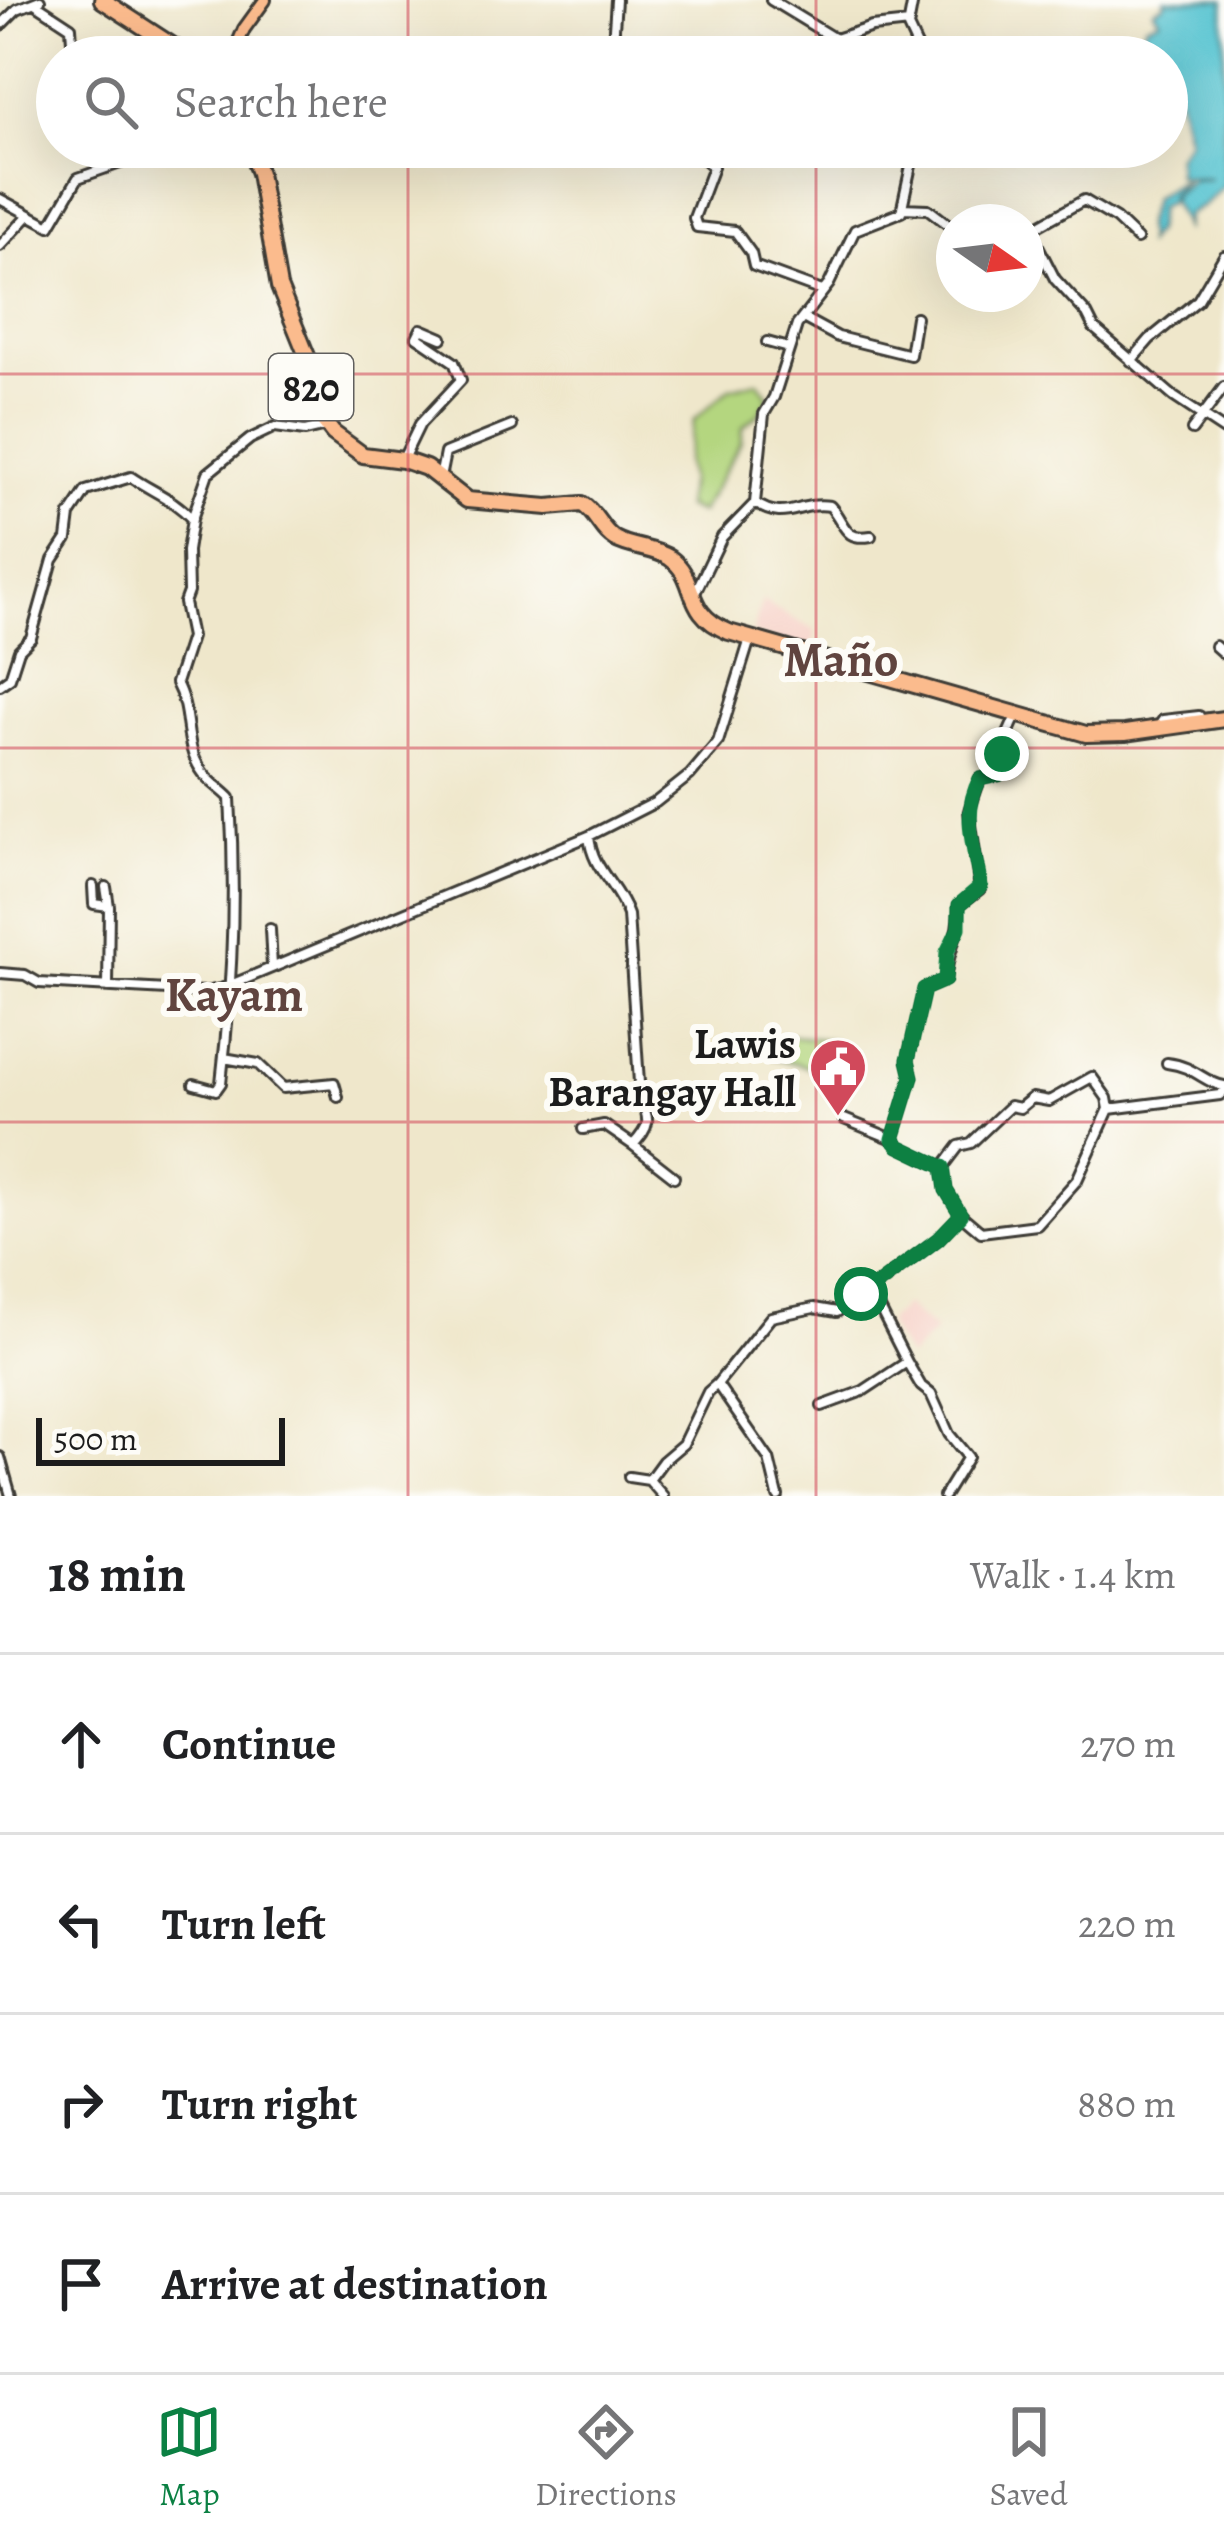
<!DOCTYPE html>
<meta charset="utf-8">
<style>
body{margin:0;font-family:Alegreya,serif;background:#f6f6f6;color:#202124}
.compass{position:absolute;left:936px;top:204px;width:108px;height:108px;border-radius:50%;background:#fff;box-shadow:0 12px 48px #0002;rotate:104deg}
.scale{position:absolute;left:36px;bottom:30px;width:249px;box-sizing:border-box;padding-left:12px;border:6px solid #1c1c1c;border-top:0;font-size:33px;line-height:42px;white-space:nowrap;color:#1c1c1c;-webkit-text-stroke:9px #fdfcf7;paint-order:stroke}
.stop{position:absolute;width:36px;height:36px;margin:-27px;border:9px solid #0b8043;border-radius:50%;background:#fff}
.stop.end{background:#0b8043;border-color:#fff;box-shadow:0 3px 12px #0008}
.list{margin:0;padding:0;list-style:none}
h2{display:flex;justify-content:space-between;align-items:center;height:156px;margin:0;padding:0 48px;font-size:51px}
h2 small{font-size:39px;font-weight:400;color:#757577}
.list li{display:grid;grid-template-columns:78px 1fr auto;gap:36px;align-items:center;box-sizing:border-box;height:180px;padding:0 48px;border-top:3px solid #e0e0e0}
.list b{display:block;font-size:45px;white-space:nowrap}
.list em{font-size:39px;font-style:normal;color:#757577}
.icon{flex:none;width:66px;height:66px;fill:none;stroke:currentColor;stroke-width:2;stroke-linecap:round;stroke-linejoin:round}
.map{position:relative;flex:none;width:1224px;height:1496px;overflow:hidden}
.search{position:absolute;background:#fff;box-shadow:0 12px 48px #0002;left:36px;right:36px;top:36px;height:132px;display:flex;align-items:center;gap:30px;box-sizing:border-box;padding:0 42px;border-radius:66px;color:#757577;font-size:45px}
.sheet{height:876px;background:#fff}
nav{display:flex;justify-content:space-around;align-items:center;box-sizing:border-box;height:168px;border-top:3px solid #e0e0e0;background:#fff;font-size:33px;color:#757577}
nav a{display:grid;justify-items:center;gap:6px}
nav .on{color:#0b8043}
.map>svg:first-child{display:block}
</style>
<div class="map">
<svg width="1224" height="1496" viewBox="0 0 1224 1496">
<rect width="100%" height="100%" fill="#fdfcf7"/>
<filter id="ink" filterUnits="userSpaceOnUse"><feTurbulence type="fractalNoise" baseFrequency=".00833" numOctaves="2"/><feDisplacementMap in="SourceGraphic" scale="24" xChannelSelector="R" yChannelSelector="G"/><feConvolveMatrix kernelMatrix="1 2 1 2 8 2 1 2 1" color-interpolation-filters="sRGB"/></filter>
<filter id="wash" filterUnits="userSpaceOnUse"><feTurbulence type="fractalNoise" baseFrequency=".004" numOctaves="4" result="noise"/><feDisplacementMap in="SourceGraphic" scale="48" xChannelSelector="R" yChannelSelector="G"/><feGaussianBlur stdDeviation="2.7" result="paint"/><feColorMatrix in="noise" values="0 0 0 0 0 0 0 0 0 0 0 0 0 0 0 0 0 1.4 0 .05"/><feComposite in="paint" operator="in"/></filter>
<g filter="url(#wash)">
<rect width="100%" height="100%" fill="#efe7cb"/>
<!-- built -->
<path fill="#f7d1c8" d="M762,601L816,631L811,651L752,634Z
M905,1305L935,1331L908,1358L886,1323Z"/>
<!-- green -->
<path fill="#b4d67f" stroke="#68794e" stroke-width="3" d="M758,381L769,396C762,412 756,417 743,427L741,442L700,513L685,507L689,480L686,462L694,420L730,388Z
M781,1035L832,1040L821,1070L772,1057Z"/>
<!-- water -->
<path fill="#58c4d1" stroke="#3a7076" stroke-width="3" d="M1165,0H1224V186L1203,206L1186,215L1185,228L1172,203L1173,195L1191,180L1211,179L1187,177L1170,194V202L1158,208L1155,231L1146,243L1145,223L1153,198L1186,177L1177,176L1176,157L1188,140C1172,85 1185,75 1139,39L1146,25L1160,19L1153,10L1165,4Z"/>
</g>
<g filter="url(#ink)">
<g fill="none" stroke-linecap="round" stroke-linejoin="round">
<!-- minor casing -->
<g stroke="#3c3a36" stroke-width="14">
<path id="minor" d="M771,0L835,39L872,27L909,23
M913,0L908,27L922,57
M36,4L71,27L73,57
M0,26L17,9L40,0
M612,57L616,0
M663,147L672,153L696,152L713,167L694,218L697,227L735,231L751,253L754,266L822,291
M0,199L50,226L78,178L129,160L138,147
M902,208L928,209L954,229
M1030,230L1055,279L1087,314L1094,328L1174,397L1224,430
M1027,232L1084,200L1116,219L1137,239
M0,246L28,216
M803,318L838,337L910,355L916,317
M767,342L789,348
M1131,361L1150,339L1198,300L1224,256
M1192,430L1224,387
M403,459L420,424L461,380L454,362L417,337L421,329L442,338
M440,478L445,453L512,426
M755,503C786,524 798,501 830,506C846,524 843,541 871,536
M695,593L722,537L755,503L764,414L774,397L797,325L829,284L855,230L901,212L915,147
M1215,646L1224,654
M0,685L10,678L19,650L31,638L53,560L67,539L70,515L86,491L131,477C153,492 174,499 192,519
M1158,727L1163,720L1199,716
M93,886L94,904L109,906L108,987
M106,887L109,906
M270,929L272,967
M0,973L25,975L39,983L205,992L221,989L589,836L656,802L690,775L718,742L750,639
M224,1058L258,1064L283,1088L334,1083L338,1097
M1167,1063C1195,1066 1204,1083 1224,1086
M194,1084L216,1090L221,1083C232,990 236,892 230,798C221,788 208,782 201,770C183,744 192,712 176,683L191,637L184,603L188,592L187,551L192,519L208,473L250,439L275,427L305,431L326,426
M844,1119L893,1139
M583,1129L604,1125L633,1145C650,1126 651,1121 640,1098L628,915C617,884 592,870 589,836
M633,1145L674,1177
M943,1167L959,1146L971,1143L1010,1106L1020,1108L1032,1098L1049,1101L1092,1077L1107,1098L1109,1109
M961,1215L981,1232L1037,1225L1077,1180L1109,1109L1220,1095L1224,1091
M717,1384L771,1317L814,1308L837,1312L868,1289L870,1292
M822,1406L863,1391L907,1362
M0,1457L11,1496
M629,1477L649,1480L663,1496
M649,1480L663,1461L683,1444L708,1392L717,1384L769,1459L778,1496
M944,1496L968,1457L949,1434L931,1394L921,1386L907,1362L872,1293L873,1288L938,1239L961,1215L946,1190L943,1167L899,1146L893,1139L912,1077L908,1060L924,989L945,980C948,950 960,935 959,905L980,889L969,811L980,779L998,775L1003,745L1016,716"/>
</g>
<!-- major casing -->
<g stroke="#3c3a36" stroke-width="16">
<path id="major" d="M232,57L244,29L265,0"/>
</g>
<!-- highway casing -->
<g stroke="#3c3a36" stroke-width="20">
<path id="highway" d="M102,0L190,57
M249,147L259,173L279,287L309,361L317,412L333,433L363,455L403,460L426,468L467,500L548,507L582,504C597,513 600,530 615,539C631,548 655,548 670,558C700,580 681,612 729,632L1086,734L1125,733L1224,719"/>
</g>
<!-- minor -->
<use href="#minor" stroke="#fff" stroke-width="8"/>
<!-- major -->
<use href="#major" stroke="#fbbb8d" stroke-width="10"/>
<!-- highway -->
<use href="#highway" stroke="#fbbb8d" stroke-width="14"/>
</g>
</g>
<g fill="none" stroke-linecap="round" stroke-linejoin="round" filter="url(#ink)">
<!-- route -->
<path stroke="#0b8043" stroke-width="15" d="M861,1294L868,1289L872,1293L873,1288L938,1239L961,1215L946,1190L943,1167L899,1146L893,1139L912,1077L908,1060L924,989L945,980L947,952L959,928V905L981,886C974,849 961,813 980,779L998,775L1002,754"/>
</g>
<!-- grid -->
<path fill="none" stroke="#d1495b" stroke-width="3" stroke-opacity="0.55" d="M408,0V57M816,0V57M408,147V1496M816,147V1496M0,374H1224M0,748H1224M0,1122H1224"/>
<!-- icons -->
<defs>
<g id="civic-pin" transform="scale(3)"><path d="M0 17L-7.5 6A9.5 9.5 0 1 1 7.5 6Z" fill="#d1495b" stroke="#fdfcf7"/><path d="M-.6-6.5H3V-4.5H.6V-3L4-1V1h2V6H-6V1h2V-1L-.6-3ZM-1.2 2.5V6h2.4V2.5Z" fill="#fff"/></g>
</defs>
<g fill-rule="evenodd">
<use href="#civic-pin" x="838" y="1067"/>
</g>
<g text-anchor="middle" stroke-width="12" stroke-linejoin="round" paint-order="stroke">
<!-- shield labels -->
<rect fill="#fdfcf7" stroke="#605f5e" stroke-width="3" x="269" y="354" width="84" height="66" rx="9"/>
<g font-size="39" font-weight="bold" fill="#1c1c1c">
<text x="311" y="401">820</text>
</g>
<!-- poi labels -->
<g font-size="42" font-weight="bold" fill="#1c1c1c" stroke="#fdfcf7" text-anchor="end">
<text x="796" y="1058">Lawis<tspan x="796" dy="48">Barangay Hall</tspan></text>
</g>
<!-- quarter labels -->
<g font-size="48" font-weight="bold" fill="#60443f" stroke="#fdfcf7">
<text x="841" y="676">Maño</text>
<text x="234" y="1011">Kayam</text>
</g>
</g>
</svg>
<svg class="compass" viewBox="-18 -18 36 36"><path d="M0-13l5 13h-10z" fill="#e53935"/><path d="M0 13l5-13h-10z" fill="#757577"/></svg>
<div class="scale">500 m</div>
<div class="stop" style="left:861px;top:1294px"></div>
<div class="stop end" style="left:1002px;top:754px"></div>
<div class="search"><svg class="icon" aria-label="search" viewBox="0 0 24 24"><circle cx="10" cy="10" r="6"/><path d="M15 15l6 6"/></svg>Search here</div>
</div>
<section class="sheet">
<h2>18 min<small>Walk · 1.4 km</small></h2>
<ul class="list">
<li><svg class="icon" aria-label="ahead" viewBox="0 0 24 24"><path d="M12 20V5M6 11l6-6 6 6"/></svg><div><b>Continue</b></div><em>270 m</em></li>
<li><svg class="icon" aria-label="left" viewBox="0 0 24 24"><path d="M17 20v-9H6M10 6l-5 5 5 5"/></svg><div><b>Turn left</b></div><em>220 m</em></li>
<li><svg class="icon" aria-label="right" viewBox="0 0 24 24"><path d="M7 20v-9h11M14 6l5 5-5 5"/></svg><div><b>Turn right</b></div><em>880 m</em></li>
<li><svg class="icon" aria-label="arrive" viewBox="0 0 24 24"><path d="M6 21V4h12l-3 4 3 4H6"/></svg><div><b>Arrive at destination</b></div></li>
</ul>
</section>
<nav>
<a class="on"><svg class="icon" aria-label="map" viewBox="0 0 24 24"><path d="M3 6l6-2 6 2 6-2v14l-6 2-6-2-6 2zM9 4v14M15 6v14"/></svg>Map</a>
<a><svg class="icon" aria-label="directions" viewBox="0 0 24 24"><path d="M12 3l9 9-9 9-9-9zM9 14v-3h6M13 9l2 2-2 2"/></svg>Directions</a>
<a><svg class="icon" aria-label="saved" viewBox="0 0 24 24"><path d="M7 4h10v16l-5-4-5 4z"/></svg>Saved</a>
</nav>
